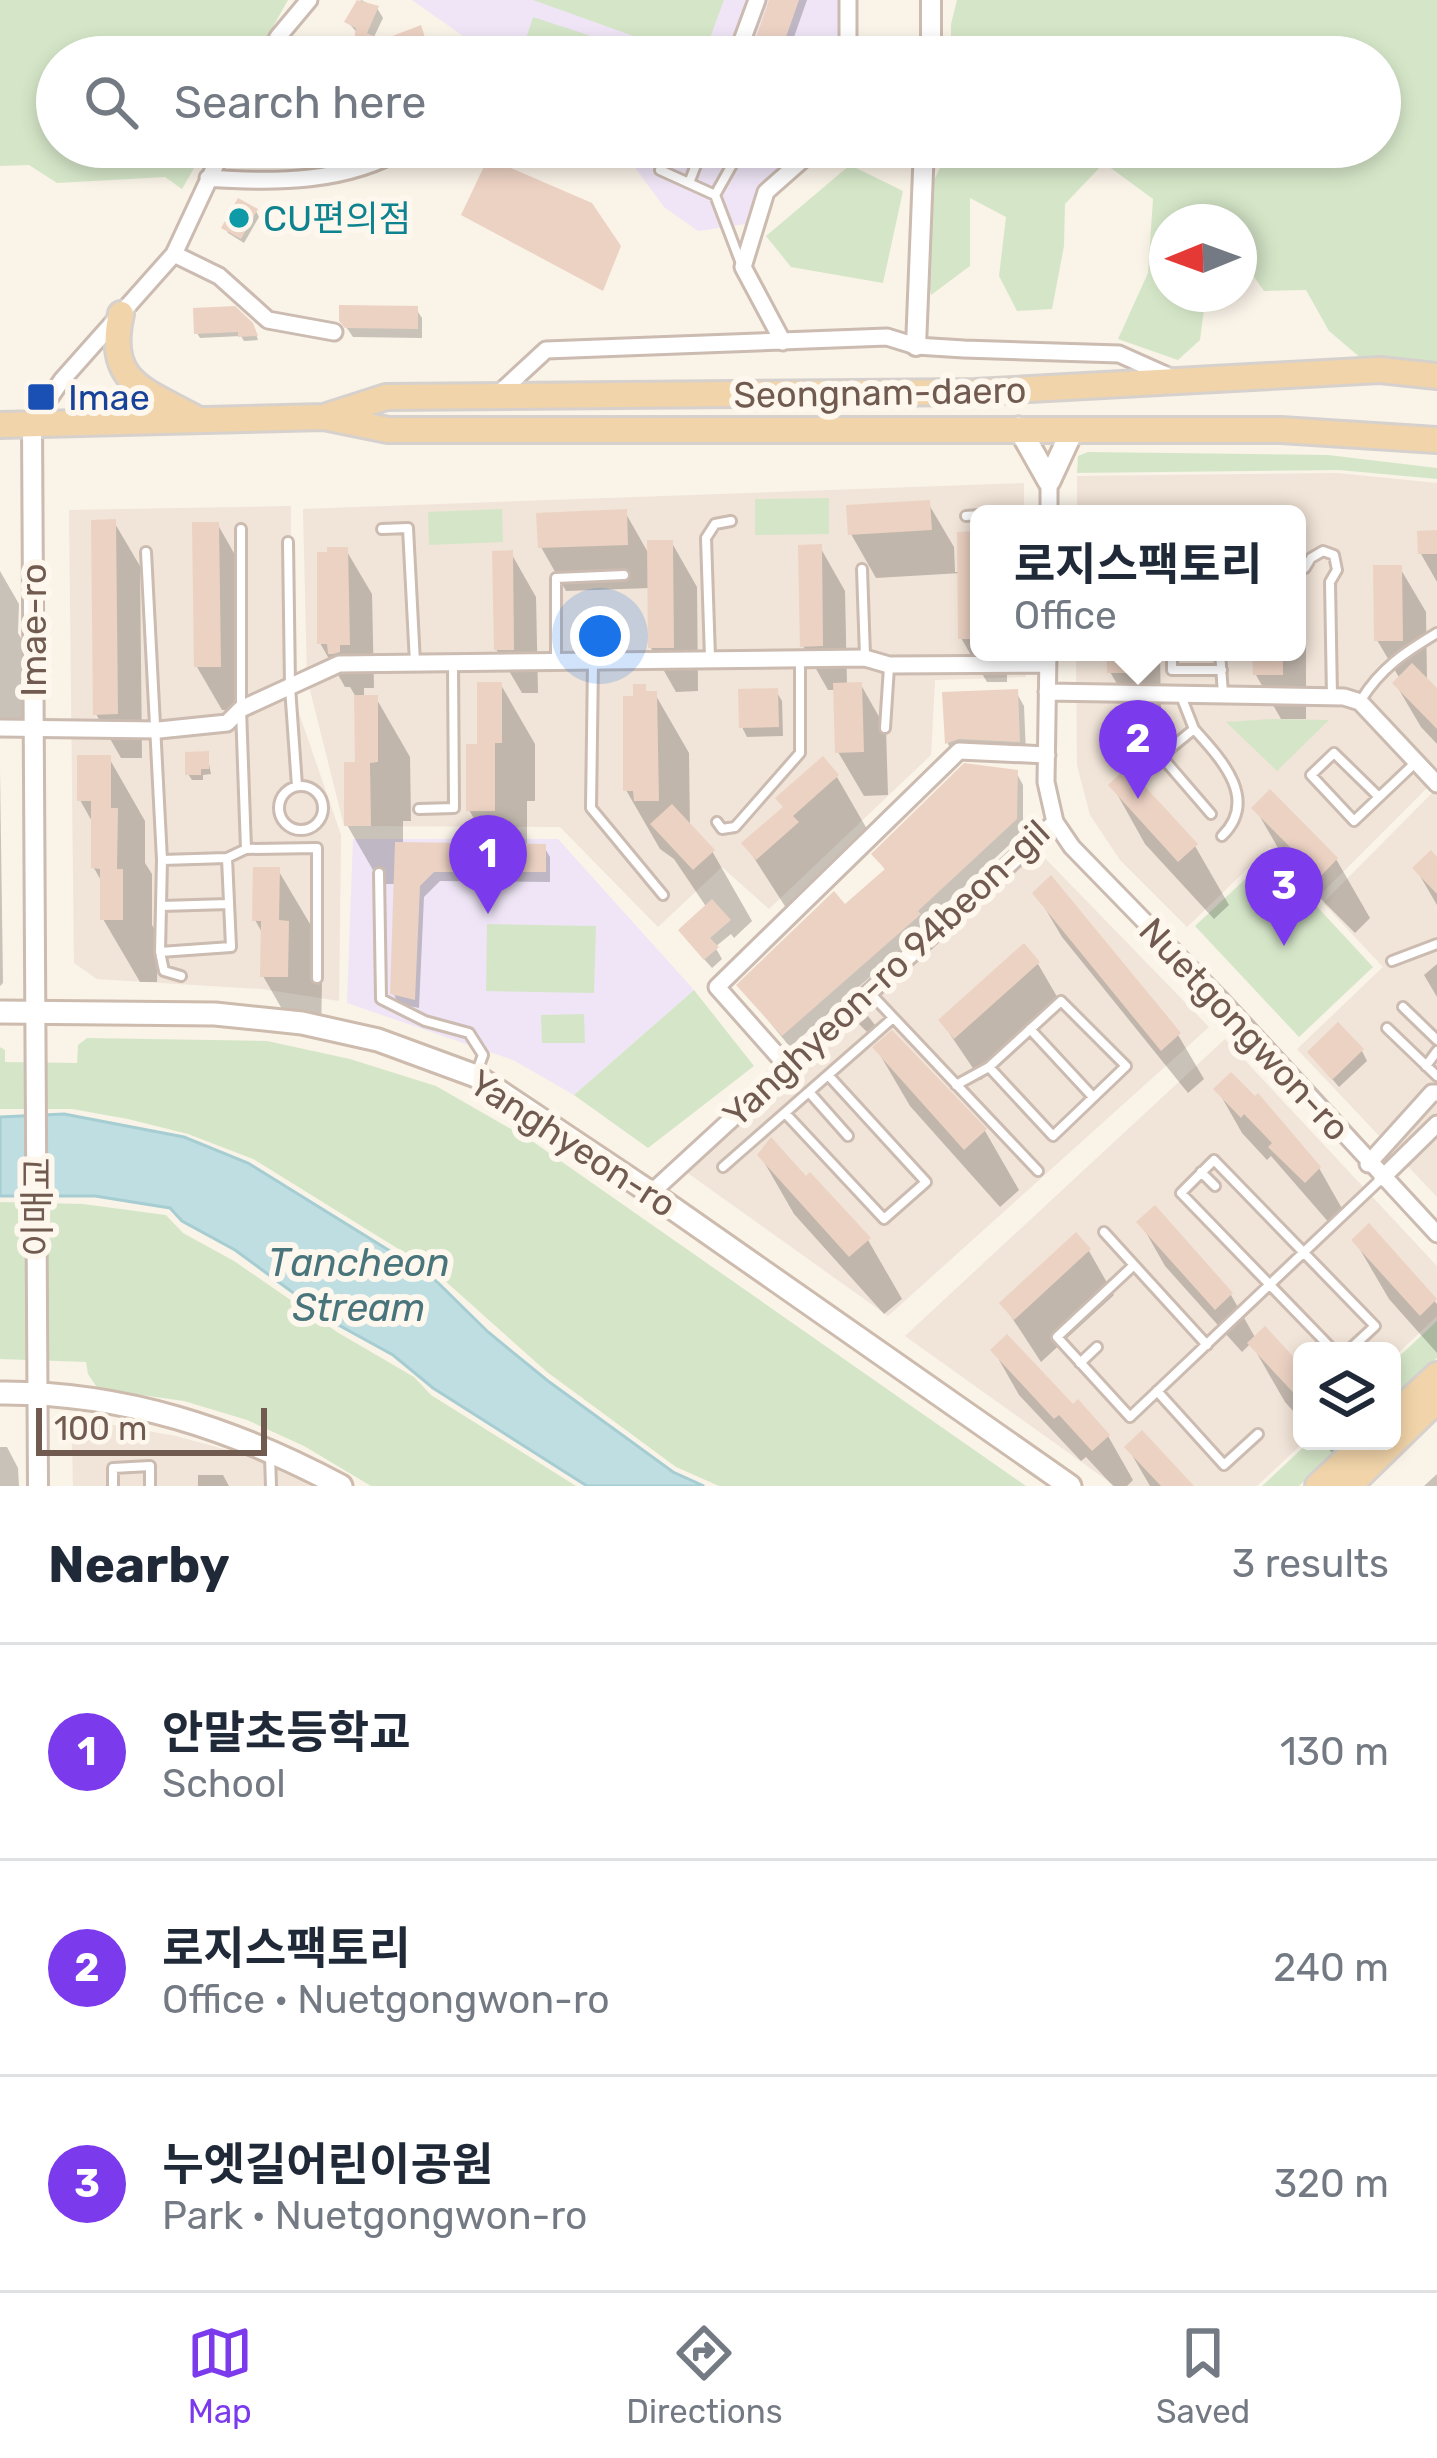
<!DOCTYPE html>
<meta charset="utf-8">
<style>
body{margin:0;font-family:Rubik,"Noto Sans KR",sans-serif;background:#f6f6f7;color:#1f2937}
.controls{position:absolute;right:36px;bottom:36px;display:grid;overflow:hidden;border-radius:18px;box-shadow:0 6px 18px #0003}
.controls button{width:108px;height:108px;display:grid;place-items:center;padding:0;border:0;border-bottom:3px solid #e0e1e3;background:#fff;color:#1f2937;font:60px sans-serif}
.compass{position:absolute;left:1149px;top:204px;width:108px;height:108px;border-radius:50%;background:#fff;box-shadow:0 6px 18px #0003;rotate:269deg}
.scale{position:absolute;left:36px;bottom:30px;width:231px;box-sizing:border-box;padding-left:12px;border:6px solid #715a4f;border-top:0;font-size:33px;line-height:42px;white-space:nowrap;color:#715a4f;-webkit-text-stroke:9px #fdf7ee;paint-order:stroke}
.you{position:absolute;left:600px;top:636px;width:42px;height:42px;margin:-30px;border:9px solid #fff;border-radius:50%;background:#1a73e8;box-shadow:0 0 0 18px #1a73e833}
.badge{display:grid;place-items:center;width:78px;height:78px;border-radius:50%;background:#7c3aed;color:#fff;font-size:39px;font-weight:700}
.pin{position:absolute;translate:-50% -99px;filter:drop-shadow(0 3px 6px #0008)}
.pin::after{content:'';position:absolute;top:63px;width:42px;height:36px;background:inherit;clip-path:polygon(0 0,100% 0,50% 100%)}
.popup{position:absolute;left:970px;top:505px;width:336px;height:156px;box-sizing:border-box;display:grid;place-content:center;border-radius:18px;background:#fff;filter:drop-shadow(0 3px 9px #0005);font-size:39px;white-space:nowrap;color:#747a83}
.popup b{font-size:45px;color:#1f2937}
.popup::after{content:'';position:absolute;left:50%;top:100%;margin-left:-24px;border:24px solid transparent;border-top-color:#fff}
.list{margin:0;padding:0;list-style:none}
h2{display:flex;justify-content:space-between;align-items:center;height:156px;margin:0;padding:0 48px;font-size:51px}
h2 small{font-size:39px;font-weight:400;color:#747a83}
.list li{display:grid;grid-template-columns:78px 1fr auto;gap:36px;align-items:center;box-sizing:border-box;height:216px;padding:0 48px;border-top:3px solid #e0e1e3}
.list b{display:block;font-size:45px;white-space:nowrap}
.list p{margin:0;font-size:39px;white-space:nowrap;color:#747a83}
.list em{font-size:39px;font-style:normal;color:#747a83}
.icon{flex:none;width:66px;height:66px;fill:none;stroke:currentColor;stroke-width:2;stroke-linecap:round;stroke-linejoin:round}
.map{position:relative;flex:none;width:1437px;height:1486px;overflow:hidden}
.search{position:absolute;background:#fff;box-shadow:0 6px 18px #0003;left:36px;right:36px;top:36px;height:132px;display:flex;align-items:center;gap:30px;box-sizing:border-box;padding:0 42px;border-radius:66px;color:#747a83;font-size:45px}
.sheet{height:804px;background:#fff}
nav{display:flex;justify-content:space-around;align-items:center;box-sizing:border-box;height:168px;border-top:3px solid #e0e1e3;background:#fff;font-size:33px;color:#747a83}
nav a{display:grid;justify-items:center;gap:6px}
nav .on{color:#7c3aed}
.map>svg:first-child{display:block}
</style>
<div class="map">
<svg width="1437" height="1486" viewBox="0 0 1437 1486">
<rect width="100%" height="100%" fill="#faf3e8"/>
<!-- residential -->
<path fill="#f1e4d8" d="M1337,473L1437,483V778L1318,897L1270,847L1187,927L1120,860L1090,815L1077,765L1076,652H1297V514H1077V476Z
M1024,483V514H979V652H1026V677L935,680L931,755L769,909L722,867L658,927L560,827L344,826L307,678L303,509Z
M291,506L290,687L341,835L339,1001L262,989L97,979L74,963L69,510Z
M1437,788V1197L1297,1049L1383,967L1323,903Z
M1036,849L1209,1027L888,1316L685,1171Z
M1225,1039L1437,1266V1316L1392,1359V1351H1302L1305,1441L1257,1486H1115L905,1336Z
M97,1422L176,1436L249,1456L311,1486H73L72,1439L88,1424Z"/>
<!-- education -->
<path fill="#efe5f6" d="M412,0H843L845,57H493Z
M620,147H810L765,185L753,223L698,231L664,207Z
M353,839H558L694,990L574,1095L513,1060L347,1003Z"/>
<!-- green -->
<path fill="#d5e6c8" d="M0,0H288L256,57H57V147H206L182,189L165,177L57,183L29,165L0,166Z
M533,0H724L703,57H692Z
M957,0H1437V372L1369,365L1329,331L1306,290L1264,291L1239,255V222H1167V294H1206L1200,340L1178,360L1118,339L1148,273L1153,199L1104,163L1065,204L1064,246L1052,309L1017,311L999,276L1006,217L970,198V266L931,295L917,216L950,147H1380V57H951V24Z
M533,17L594,37L587,57H561L524,45Z
M850,165L903,191L883,283L791,267L766,236Z
M1088,452L1328,455L1437,468V479L1339,470L1077,473L1078,456Z
M829,498V534L755,535V499Z
M502,509L503,542L429,545L428,512Z
M1272,719L1329,720L1277,771L1226,722Z
M1270,856L1373,967L1299,1037L1195,926Z
M487,924L596,926L594,993L486,991Z
M694,990L754,1066L648,1148L574,1095Z
M584,1014L585,1043H542L541,1015Z
M87,1038L267,1041L350,1059L436,1086L532,1141L1026,1486H719L676,1467L547,1372L434,1271L253,1159L188,1134L128,1119L72,1109H0V1047L5,1050V1062L77,1063L78,1045Z
M0,1202L83,1204L166,1215L183,1233L234,1261L337,1332L414,1377L431,1395L576,1486H371L304,1446L247,1420L184,1401L98,1389L88,1374L86,1362L0,1359Z
M1437,1321V1358L1392,1400V1363Z
M1310,1441H1348L1299,1486H1262Z"/>
<!-- water -->
<path fill="#bfdee2" stroke="#a6cdd2" stroke-width="3" d="M64,1114L184,1137L248,1163L432,1277L488,1332L548,1381L673,1472L704,1486H587L433,1388L393,1355L333,1322L235,1250L182,1221L170,1208L95,1196H0V1117Z"/>
<!-- shadow -->
<path fill="#0003" d="M361,0L377,8L383,18L373,39L382,43L420,29L431,57H354L358,34L348,22Z
M771,0H807L787,57H750Z
M256,211L259,217L244,243L228,233L225,228Z
M416,309L422,318V338L353,337L342,321Z
M255,331L258,340L244,341L241,336L200,338L197,333Z
M928,503L954,547L955,572H961L979,534V652H1007V682H987L961,638V573L876,578L851,534Z
M625,512L650,556L672,543L697,587L698,691L676,692L651,648L650,588L566,591L541,547Z
M114,522L140,566L142,758H121L96,714Z
M218,525L243,569L245,710H222L197,667Z
M1437,533V582L1421,554Z
M820,547L845,591L847,685H861L886,729L888,795L864,796L838,752L836,690H828L803,646Z
M346,550L372,594L374,688H364V698H376L410,757L411,821H403V845L490,846L469,810L480,747L501,685L535,744V801H527V847H544L550,857V882L440,881L424,897L419,1008L399,1004L393,993L397,884H381L347,825L358,765L356,697L350,687H345L320,643Z
M511,553L536,597L538,693H522L496,649Z
M1400,568L1426,612L1427,682L1437,693V744L1421,727L1395,683L1400,679L1377,640Z
M0,571L19,604L18,633L24,643L23,733L0,728Z
M1297,587L1306,602V719H1281L1256,675L1255,652H1297Z
M1110,652H1160L1161,717L1136,716L1110,672Z
M644,687L648,694H655L689,753L690,828L712,851L752,921L734,938L731,934L715,947L722,959L712,968L687,940L707,908L674,859L660,849L626,790L636,699Z
M776,691L782,701L783,736L747,737L742,727Z
M1016,692L1024,706L1026,754L955,757L948,744L946,695Z
M207,754L211,774L203,775V780H192L188,774Z
M109,758L145,821V863L152,874V925L158,935L157,982H140L103,919V884L94,868V825L80,800Z
M0,769L3,983L0,986Z
M1016,772L1023,785V832L924,924L926,928L790,1047L740,986L845,908L886,871L875,854Z
M837,777L871,836L792,917L745,844Z
M1112,785L1195,846L1229,905L1214,919L1145,844Z
M1255,808L1336,859L1370,918L1355,933L1289,867Z
M1437,861V905L1416,869Z
M278,870L313,929L312,966L322,982L321,1036L297,1035L263,976L264,936L255,920Z
M1036,893L1178,1035L1204,1079L1188,1093L1062,937Z
M1038,964L1063,1007L981,1080L941,1021Z
M1437,964V997L1424,975Z
M868,1016L875,1025L867,1032L859,1024Z
M876,1048L985,1131L1019,1190L1000,1207L910,1106Z
M1362,1051L1367,1061L1339,1087L1310,1053Z
M1217,1089L1319,1168L1344,1212L1331,1225L1271,1156L1267,1160L1242,1133Z
M760,1155L868,1240L902,1299L884,1314L794,1214Z
M1140,1222L1231,1295L1256,1339L1302,1371V1421L1285,1402L1251,1343L1242,1352L1165,1266Z
M1369,1228L1437,1304V1353L1389,1299L1355,1241Z
M1089,1251L1114,1295L1041,1362L1003,1304Z
M994,1351L1108,1436L1133,1480L1127,1486H1113L1086,1457L1081,1461L1019,1395Z
M1142,1435L1190,1486H1150L1128,1448Z
M1321,1441H1353L1351,1473Z
M0,1447H7L18,1468L19,1486H0Z
M1437,1474V1486H1424Z
M198,1475H223L229,1486H198Z"/>
<!-- building -->
<path fill="#ecd2c3" d="M357,0L379,6L367,33L382,40L421,25L428,47L398,57H351L356,28L344,22Z
M769,0H799L779,57H749Z
M488,158L592,203L621,246L603,291L461,215Z
M238,198L258,209L241,239L221,228Z
M339,305L418,306V329L345,328L339,321Z
M235,306L253,323L258,336L238,337V332L194,334L193,308Z
M930,500L932,530L848,535L846,505Z
M627,509L628,545L538,548L536,513Z
M116,519L118,714L93,715L91,520Z
M192,522H219L221,667H194Z
M1437,530V554H1418L1417,531Z
M979,531V639H958L957,532Z
M647,540H673L674,648H648Z
M822,544L823,646L800,647L798,545Z
M327,547H348L350,645H340V652L333,654H328L327,644H317V552H327Z
M513,550L514,650H494L492,551Z
M1373,565H1402L1403,641H1374Z
M1107,652H1137V673H1107Z
M1252,652H1283V675H1253Z
M1412,663L1437,688V729L1392,683Z
M477,682H502V743H495V811H466V744H477Z
M862,682L864,752L835,753L833,683Z
M633,684H646V691H657L659,801H634L633,791H623V696H633Z
M778,688L779,727L739,728L738,689Z
M1018,689L1020,742L959,739L945,744L942,692Z
M354,695H378V762L370,763L371,826H344V762H355Z
M209,751V769H201V775H185V752Z
M77,755H111V808H118L117,869H123V920H100V869L91,868V801H77Z
M823,756L839,775L793,816L799,822L756,860L741,843L783,807L775,798Z
M964,763L1018,770L1017,819L918,911L921,914L782,1036L736,985L834,891L845,904L885,869L871,854Z
M1127,767L1198,844L1178,862L1108,785Z
M1270,789L1338,858L1320,877L1251,808Z
M672,804L715,850L693,870L650,824Z
M395,842L546,844V872H434L420,886L415,1000L390,994Z
M1431,850L1437,857V894L1412,868Z
M253,867H280L279,920L289,921L288,977H260L261,921H252Z
M1051,875L1181,1033L1161,1051L1032,893Z
M712,899L731,920L710,938L719,947L704,960L678,930Z
M1024,943L1040,962L954,1039L938,1020Z
M1338,1022L1364,1049L1332,1080L1307,1052Z
M892,1030L987,1129L964,1150L872,1047Z
M1231,1072L1255,1096L1258,1093L1321,1167L1305,1183L1268,1147L1272,1143L1244,1114L1241,1118L1213,1089Z
M771,1137L806,1176L810,1172L871,1238L849,1257L757,1155Z
M1155,1205L1233,1293L1215,1310L1136,1222Z
M1369,1223L1437,1299L1420,1316L1351,1240Z
M1076,1232L1091,1249L1014,1320L999,1303Z
M1265,1326L1302,1366V1402L1247,1343Z
M1007,1334L1073,1404L1078,1399L1110,1435L1092,1451L1059,1415L1054,1419L990,1350Z
M1142,1430L1194,1486H1161L1124,1447Z"/>
<g fill="none" stroke-linecap="round" stroke-linejoin="round">
<!-- service casing -->
<g stroke="#cbbbb0" stroke-width="14">
<path id="service" d="M669,147L660,170L715,195L742,266
M689,183L703,147
M715,195L742,147
M966,516L979,515
M241,529V709L246,849L317,848V978
M382,529L408,528L415,663
M288,542L290,687L297,786
M146,552L162,860
M1305,568L1311,558L1323,551L1334,555L1337,570L1330,582L1332,697
M862,569L865,656
M1172,652V670H1222
M1220,652L1223,694
M710,658L706,538L715,524L731,521
M556,661V578L624,575
M593,663L591,808L663,895
M1181,696L1194,729L1161,756L1211,814
M1361,700C1381,668 1405,652 1437,633
M885,728L889,667
M1194,729C1220,758 1260,799 1222,836
M279 808a22 22 0 1 1 44 0a22 22 0 1 1-44 0Z
M1379,797L1334,753L1311,775L1354,821L1415,763
M419,809L454,808L453,664
M717,822L722,829L735,827L800,753V660
M227,858L231,947L160,952L162,860L227,858L246,849
M379,873L381,999L425,1021L469,1033L483,1055L476,1074
M161,906L229,904
M160,952L164,971L181,976
M1392,961L1437,944
M870,993L1038,1171
M1403,1007L1437,1040
M1387,1028L1437,1076
M1030,1029L1093,1097
M1426,1066L1437,1051
M956,1085L989,1067L1061,1001L1126,1066L1053,1136L989,1067
M809,1092L848,1136
M785,1113L884,1219L926,1182L828,1075
M723,1167L893,1018
M1201,1172L1215,1186
M1104,1232L1134,1265
M1207,1345L1134,1265L1057,1337L1130,1417L1381,1179
M1334,1351L1181,1193L1214,1160L1375,1326L1348,1351
M1080,1363L1097,1347
M1157,1391L1224,1465L1258,1434
M270,1456L271,1486
M113,1486V1468L150,1466V1486"/>
</g>
<!-- minor casing -->
<g stroke="#cbbbb0" stroke-width="21">
<path id="minor" d="M848,0V57
M268,57L278,37L309,0
M736,57L757,0
M208,178C274,183 348,183 406,147
M174,254L219,276L268,320L334,332
M783,342L743,267L766,192L817,147
M494,398L546,350L887,337L916,346L964,349L1119,354L1175,379
M32,423L62,380L174,254L224,147
M1049,514V481
M1047,692L1344,697L1360,702L1437,784
M0,728L159,730L227,723L241,709L339,664L865,658L889,665L1047,664
M1055,822L1072,847L1221,1000L1437,1234
M788,1067L717,987L959,751L1047,755
M1368,1164L1432,1093H1437
M1382,1178L1437,1124
M651,1193L1055,822L1046,782L1048,652"/>
</g>
<!-- tertiary casing -->
<g stroke="#cbbbb0" stroke-width="24">
<path id="tertiary" d="M931,57V0
M916,346L924,147
M32,423L38,1486"/>
</g>
<!-- secondary casing -->
<g stroke="#cdbbad" stroke-width="27">
<path id="secondary" d="M1019,428L1049,481
M1049,481L1073,429
M0,1012L215,1014L302,1023L378,1040L476,1076L651,1193L1070,1486
M0,1393C123,1392 234,1429 341,1486"/>
</g>
<!-- primary casing -->
<g stroke="#d7d1ce" stroke-width="30">
<path id="primary" d="M121,314C105,383 145,390 197,419
M327,416L386,397L975,392L1380,370L1437,376
M0,425L324,417L388,430H1281L1437,440
M1392,1417L1437,1375
M1318,1486L1366,1441
M1349,1486L1437,1400"/>
</g>
<!-- service -->
<use href="#service" stroke="#fff" stroke-width="8"/>
<!-- minor -->
<use href="#minor" stroke="#fff" stroke-width="15"/>
<!-- tertiary -->
<use href="#tertiary" stroke="#fff" stroke-width="18"/>
<!-- secondary -->
<use href="#secondary" stroke="#fff" stroke-width="21"/>
<!-- primary -->
<use href="#primary" stroke="#f1d4a9" stroke-width="24"/>
</g>
<!-- markers -->
<circle fill="#0f9aa8" stroke="#fdf7ee" stroke-width="4.5" cx="239" cy="218" r="12"/>
<rect fill="#1a4fb4" stroke="#fdf7ee" stroke-width="4.5" x="26" y="382" width="30" height="30" rx="6"/>
<g text-anchor="middle" stroke-width="12" stroke-linejoin="round" paint-order="stroke">
<!-- culture labels -->
<g font-size="36" fill="#0d838f" stroke="#fdf7ee" text-anchor="start">
<text x="263" y="231">CU편의점</text>
</g>
<!-- street labels -->
<g font-size="36" fill="#715a4f" stroke="#fdf7ee">
<text transform="translate(880 392) rotate(-1)" y="13">Seongnam-daero</text>
<text transform="translate(33 630) rotate(-90)" y="13">Imae-ro</text>
<text transform="translate(886 973) rotate(-43)" y="13">Yanghyeon-ro 94beon-gil</text>
<text transform="translate(1245 1029) rotate(47)" y="13">Nuetgongwon-ro</text>
<text transform="translate(573 1143) rotate(33)" y="13">Yanghyeon-ro</text>
<text transform="translate(37 1207) rotate(-90)" y="13">이매교</text>
</g>
<!-- transit labels -->
<g font-size="36" fill="#164399" stroke="#fdf7ee" text-anchor="start">
<text x="68" y="410">Imae</text>
</g>
<!-- water labels -->
<g font-size="39" font-style="italic" fill="#48747b" stroke="#fdf7ee">
<text x="359" y="1276">Tancheon<tspan x="359" dy="45">Stream</tspan></text>
</g>
</g>
</svg>
<div class="controls">
<button><svg class="icon" aria-label="layers" viewBox="0 0 24 24"><path d="M12 4l9 5-9 5-9-5zM3 14l9 5 9-5"/></svg></button>
</div>
<svg class="compass" viewBox="-18 -18 36 36"><path d="M0-13l5 13h-10z" fill="#e53935"/><path d="M0 13l5-13h-10z" fill="#747a83"/></svg>
<div class="scale">100 m</div>
<div class="you"></div>
<div class="pin badge" style="left:488px;top:914px">1</div>
<div class="pin badge" style="left:1138px;top:799px">2</div>
<div class="popup"><b>로지스팩토리</b>Office</div>
<div class="pin badge" style="left:1284px;top:946px">3</div>
<div class="search"><svg class="icon" aria-label="search" viewBox="0 0 24 24"><circle cx="10" cy="10" r="6"/><path d="M15 15l6 6"/></svg>Search here</div>
</div>
<section class="sheet">
<h2>Nearby<small>3 results</small></h2>
<ul class="list">
<li><span class="badge">1</span><div><b>안말초등학교</b><p>School</p></div><em>130 m</em></li>
<li><span class="badge">2</span><div><b>로지스팩토리</b><p>Office · Nuetgongwon-ro</p></div><em>240 m</em></li>
<li><span class="badge">3</span><div><b>누엣길어린이공원</b><p>Park · Nuetgongwon-ro</p></div><em>320 m</em></li>
</ul>
</section>
<nav>
<a class="on"><svg class="icon" aria-label="map" viewBox="0 0 24 24"><path d="M3 6l6-2 6 2 6-2v14l-6 2-6-2-6 2zM9 4v14M15 6v14"/></svg>Map</a>
<a><svg class="icon" aria-label="directions" viewBox="0 0 24 24"><path d="M12 3l9 9-9 9-9-9zM9 14v-3h6M13 9l2 2-2 2"/></svg>Directions</a>
<a><svg class="icon" aria-label="saved" viewBox="0 0 24 24"><path d="M7 4h10v16l-5-4-5 4z"/></svg>Saved</a>
</nav>
